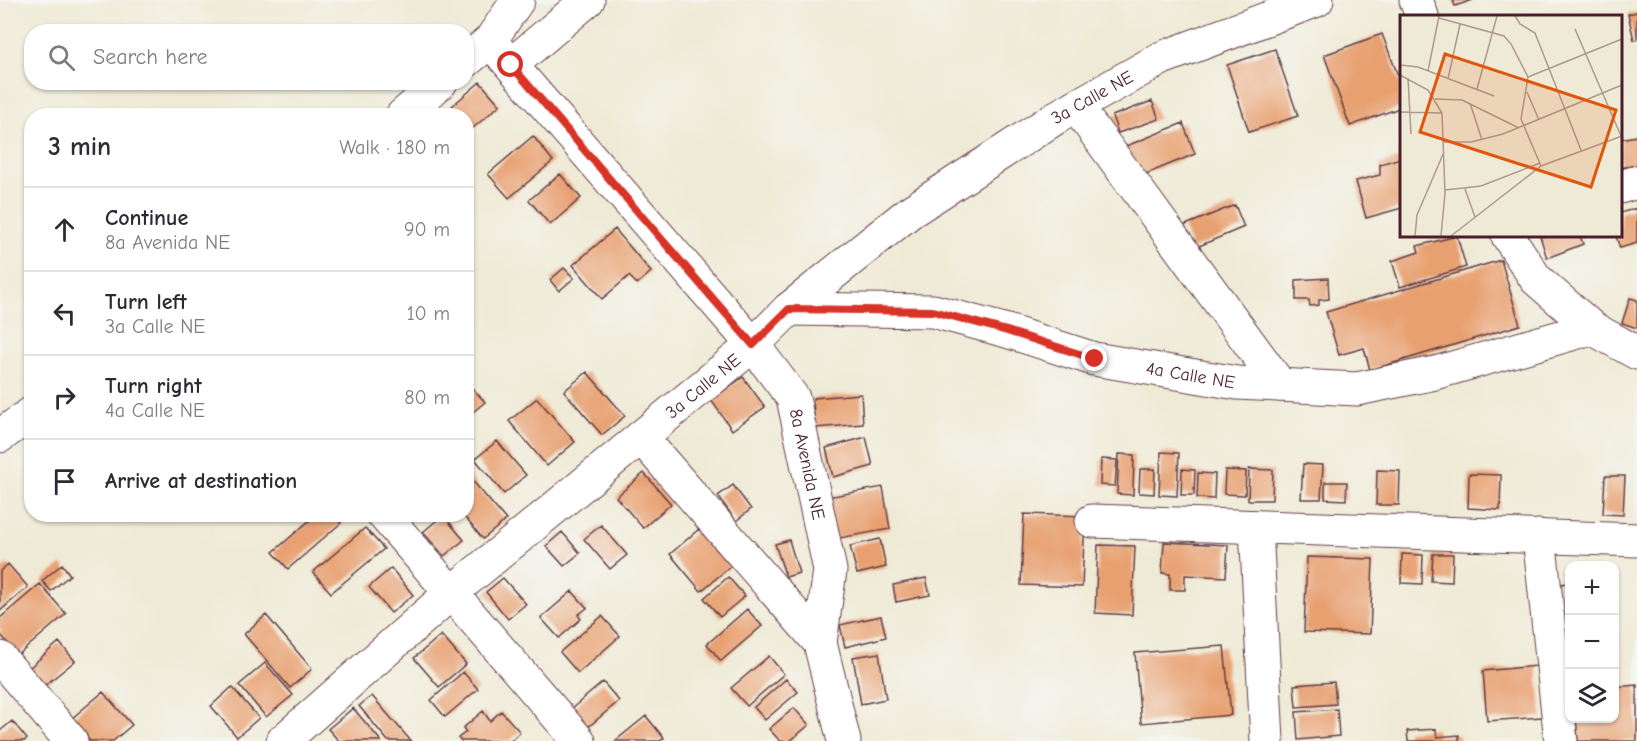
<!DOCTYPE html>
<meta charset="utf-8">
<style>
body{margin:0;font-family:"Comic Neue",sans-serif;background:#f2f2f3;color:#2b2b33}
.controls{position:absolute;right:18px;bottom:18px;display:grid;overflow:hidden;border-radius:12px;box-shadow:0 2px 4px #0004}
.controls button{width:54px;height:54px;display:grid;place-items:center;padding:0;border:0;border-bottom:2px solid #e1e1e2;background:#fff;color:#2b2b33;font:30px sans-serif}
.stop{position:absolute;width:18px;height:18px;margin:-14px;border:4px solid #d93025;border-radius:50%;background:#fff}
.stop.end{background:#d93025;border-color:#fff;box-shadow:0 2px 6px #0008}
.list{margin:0;padding:0;list-style:none}
h2{display:flex;justify-content:space-between;align-items:center;height:78px;margin:0;padding:0 24px;font-size:26px}
h2 small{font-size:20px;font-weight:400;color:#7c7c81}
.list li{display:grid;grid-template-columns:39px 1fr auto;gap:18px;align-items:center;box-sizing:border-box;height:84px;padding:0 24px;border-top:2px solid #e1e1e2}
.list b{display:block;font-size:22px;white-space:nowrap}
.list p{margin:0;font-size:20px;white-space:nowrap;color:#7c7c81}
.list em{font-size:20px;font-style:normal;color:#7c7c81}
.icon{flex:none;width:33px;height:33px;fill:none;stroke:currentColor;stroke-width:2;stroke-linecap:round;stroke-linejoin:round}
.map{position:relative;flex:none;width:1637px;height:741px;overflow:hidden}
.search{position:absolute;background:#fff;box-shadow:0 2px 4px #0004;left:24px;top:24px;width:450px;height:66px;display:flex;align-items:center;gap:15px;box-sizing:border-box;padding:0 21px;border-radius:24px;color:#7c7c81;font-size:22px}
.panel{position:absolute;background:#fff;box-shadow:0 2px 4px #0004;left:24px;top:108px;width:450px;height:414px;border-radius:24px}
.map>svg:first-child{display:block}
</style>
<div class="map">
<svg width="1637" height="741" viewBox="0 0 1637 741">
<rect width="100%" height="100%" fill="#f6f6f2"/>
<filter id="ink" filterUnits="userSpaceOnUse"><feTurbulence type="fractalNoise" baseFrequency=".0167" numOctaves="2"/><feDisplacementMap in="SourceGraphic" scale="12" xChannelSelector="R" yChannelSelector="G"/><feConvolveMatrix kernelMatrix="1 2 1 2 8 2 1 2 1" color-interpolation-filters="sRGB"/></filter>
<filter id="wash" filterUnits="userSpaceOnUse"><feTurbulence type="fractalNoise" baseFrequency=".008" numOctaves="4" result="noise"/><feDisplacementMap in="SourceGraphic" scale="24" xChannelSelector="R" yChannelSelector="G"/><feGaussianBlur stdDeviation="1.35" result="paint"/><feColorMatrix in="noise" values="0 0 0 0 0 0 0 0 0 0 0 0 0 0 0 0 0 1.4 0 .05"/><feComposite in="paint" operator="in"/></filter>
<g filter="url(#wash)">
<rect width="100%" height="100%" fill="#efead5"/>
<g id="blocks">
<!-- building -->
<path fill="#e8a071" d="M1453,0H1473L1455,6Z
M1637,12V39L1634,40L1628,14Z
M1382,34L1402,86V107L1350,126L1324,55Z
M1275,49L1298,116L1249,132L1227,65Z
M480,82L500,105L472,129L466,123V116H460L452,106Z
M1152,101L1159,119L1118,133L1112,116Z
M1183,123L1195,154L1136,178L1124,147Z
M533,136L553,161L509,198L488,174Z
M1637,136V165L1620,168V139Z
M1401,158L1402,208L1366,218L1356,181L1380,175V164Z
M560,174L581,198L550,225L529,200Z
M1235,205L1244,227L1192,249L1183,226Z
M1637,208V243L1620,248L1616,236H1620V213Z
M615,229L651,272L637,284L629,276L602,299L573,265Z
M1457,236L1466,267L1400,287L1392,261L1419,252L1417,246Z
M1540,236H1580L1583,244L1547,258Z
M1501,260L1520,325L1370,370L1364,348L1339,355L1326,312Z
M564,268L574,278L559,291L550,280Z
M1328,278L1329,299L1319,300V305L1310,306L1309,300H1296V280Z
M1630,298L1637,300V328L1622,323Z
M587,372L625,416L602,435L564,391Z
M743,377L765,407L732,430L711,400Z
M466,381L485,402L466,418Z
M861,394L863,424L815,428L813,398Z
M537,398L575,442L547,466L509,421Z
M866,437L873,466L833,477L826,448Z
M497,441L526,475L504,494L475,459Z
M1161,452L1179,453L1177,496L1159,495Z
M1119,454L1134,455L1133,495L1117,494Z
M1101,459L1117,460L1115,486L1100,485Z
M1303,464L1323,465L1321,499H1301Z
M1140,469H1155L1154,494L1139,493Z
M1182,469L1195,470L1194,495H1181Z
M1249,469L1273,470L1272,500H1248Z
M1225,470L1246,471L1245,495L1224,494Z
M1377,470L1400,471L1399,505H1376Z
M466,473L506,520L483,539L462,514H466Z
M644,473L671,504L643,528L616,497Z
M1198,473L1215,474L1214,499L1197,498Z
M1469,474L1501,475L1500,510L1468,508Z
M1605,476H1625L1623,515L1603,514Z
M1325,482H1347L1346,500L1325,499Z
M733,485L751,509L736,521L718,496Z
M883,487L890,529L834,539L827,497Z
M317,514H334L341,523L288,569L273,552Z
M1024,514L1085,516L1082,587L1021,585Z
M443,515L464,540L444,556L423,532Z
M601,525L627,555L610,569L584,539Z
M365,528L384,549L331,593L313,572Z
M699,529L731,566L701,591L670,554Z
M562,532L580,553L564,566L546,546Z
M880,539L886,567L857,574L850,546Z
M789,540L799,573L786,577L775,544Z
M1164,542L1228,545L1226,577L1185,575V590H1170V574L1162,573Z
M1098,545L1135,546L1132,615L1095,613Z
M1402,554L1423,555L1422,584L1401,583Z
M1433,554H1453L1452,582L1431,581Z
M1307,557L1373,559L1370,634L1304,632Z
M8,564L28,587L0,611V571Z
M62,564L70,575L51,591L42,581Z
M391,568L413,595L391,613L369,587Z
M728,577L745,596L720,617L704,598Z
M503,578L526,604L508,619L486,592Z
M926,578L930,595L896,602L893,585Z
M1570,583V608H1562L1559,584Z
M40,584L66,614L18,655L0,634V618Z
M572,591L587,608L578,615L581,619L559,638L541,618Z
M747,609L762,626L721,661L707,644Z
M266,615L312,669L290,688L244,634Z
M602,616L620,636L578,673L560,652Z
M881,616L886,637L845,647L840,625Z
M1564,630H1570V656H1566Z
M441,635L466,664L439,687L414,658Z
M59,642L75,661L44,686L29,668Z
M1224,646L1231,715L1141,723L1135,653Z
M879,653L886,699L861,704L853,657Z
M769,656L784,674L747,706L731,688Z
M265,663L293,695L266,717L239,685Z
M1537,666L1542,717L1487,721L1483,671Z
M463,672L478,689L445,717L431,700Z
M786,679L798,692L765,720L754,707Z
M603,682L619,701L587,728L571,709Z
M1334,682L1336,704L1296,707L1294,685Z
M1637,685V741H1578L1576,718H1614V687Z
M232,687L259,718L237,737L211,706Z
M103,692L132,725L113,741H90L71,719Z
M372,696L411,741H388L359,706Z
M353,708L381,741H339L328,729Z
M794,708L809,725L790,741H780L769,729Z
M1337,709L1339,736L1298,740L1296,712Z
M483,711L490,721L501,711L520,732L510,741H461L458,738L466,732L463,728Z
M646,716L664,738L660,741H615Z
M12,721L27,739L24,741H0V731Z
M1436,729L1437,737L1459,735V741H1408L1407,731Z"/>
</g>
</g>
<g filter="url(#ink)">
<use href="#blocks" fill-opacity="0" stroke="#633d44" stroke-width="1.5"/>
<g fill="none" stroke-linecap="round" stroke-linejoin="round">
<!-- street casing -->
<g stroke="#633d44" stroke-width="35">
<g id="street">
<path d="M1416,0L1422,16"/>
<path id="s1" d="M490,41L753,345L793,398L830,570L820,643L844,741"/>
<path d="M466,61L490,41L518,0"/>
<path d="M511,65L588,0"/>
<path d="M1076,106L1280,385"/>
<path d="M402,116L441,82"/>
<path d="M1620,187L1637,182"/>
<path d="M1508,236L1536,279L1592,328L1637,353"/>
<path id="s2" d="M789,309L933,311L1007,331L1094,359L1237,383L1357,389L1435,373L1592,328"/>
<path d="M0,436L32,413"/>
<path d="M641,437L820,643"/>
<path d="M383,514L579,741"/>
<path d="M1092,521L1637,540"/>
<path d="M1256,527L1267,741"/>
<path d="M1539,536L1561,741"/>
<path d="M0,658L71,741"/>
<path id="s3" d="M283,741L451,593L753,345L789,309L910,212L1057,117L1162,58L1317,0"/>
</g>
</g>
<!-- street -->
<use href="#street" stroke="#fff" stroke-width="33"/>
</g>
</g>
<g fill="none" stroke-linecap="round" stroke-linejoin="round" filter="url(#ink)">
<!-- route -->
<path stroke="#d93025" stroke-width="8" d="M511,65L753,345L789,309L933,311L1007,331L1095,359"/>
</g>
<g text-anchor="middle" stroke-width="4.5" stroke-linejoin="round" paint-order="stroke">
<!-- street labels -->
<g font-size="18" fill="#4a1f2b" stroke="#f6f6f2">
<text dy="6" stroke="none"><textPath href="#s3" startOffset="1036">3a Calle NE</textPath></text>
<text dy="6" stroke="none"><textPath href="#s2" startOffset="410">4a Calle NE</textPath></text>
<text dy="6" stroke="none"><textPath href="#s3" startOffset="550">3a Calle NE</textPath></text>
<text dy="6" stroke="none"><textPath href="#s1" startOffset="536">8a Avenida NE</textPath></text>
</g>
</g>
<!-- overview -->
<g transform="translate(1400 15)">
<rect width="222" height="222" fill="#efead5"/>
<path fill="none" stroke="#ad9991" stroke-width="1.5" d="M115,1L120,9L135,18L181,135M39,3L104,21L111,29L128,62L121,104L141,151M175,14L221,121M0,50L18,52L94,81M28,56L39,1M0,60L28,75L42,98L45,178L41,221M128,62L222,24M8,63L11,119M48,64L60,9M77,74L97,1M127,77L139,105M35,84L62,85L119,113M70,88L82,125M0,97L42,98M43,127H71L103,119L222,70M65,174L75,202M45,175L81,171L140,148M15,221L17,200L44,137M51,221L141,151L222,121"/>
<path fill="#e0560e" fill-opacity="0.15" stroke="#e0560e" stroke-width="3" d="M45,39L216,95L191,172L20,117Z"/>
<rect width="222" height="222" fill="none" stroke="#4a1f2b" stroke-width="3"/>
</g>
</svg>
<div class="controls">
<button>+</button>
<button>−</button>
<button><svg class="icon" aria-label="layers" viewBox="0 0 24 24"><path d="M12 4l9 5-9 5-9-5zM3 14l9 5 9-5"/></svg></button>
</div>
<div class="stop" style="left:511px;top:65px"></div>
<div class="stop end" style="left:1095px;top:359px"></div>
<div class="search"><svg class="icon" aria-label="search" viewBox="0 0 24 24"><circle cx="10" cy="10" r="6"/><path d="M15 15l6 6"/></svg>Search here</div>
<section class="panel">
<h2>3 min<small>Walk · 180 m</small></h2>
<ul class="list">
<li><svg class="icon" aria-label="ahead" viewBox="0 0 24 24"><path d="M12 20V5M6 11l6-6 6 6"/></svg><div><b>Continue</b><p>8a Avenida NE</p></div><em>90 m</em></li>
<li><svg class="icon" aria-label="left" viewBox="0 0 24 24"><path d="M17 20v-9H6M10 6l-5 5 5 5"/></svg><div><b>Turn left</b><p>3a Calle NE</p></div><em>10 m</em></li>
<li><svg class="icon" aria-label="right" viewBox="0 0 24 24"><path d="M7 20v-9h11M14 6l5 5-5 5"/></svg><div><b>Turn right</b><p>4a Calle NE</p></div><em>80 m</em></li>
<li><svg class="icon" aria-label="arrive" viewBox="0 0 24 24"><path d="M6 21V4h12l-3 4 3 4H6"/></svg><div><b>Arrive at destination</b></div></li>
</ul>
</section>
</div>
